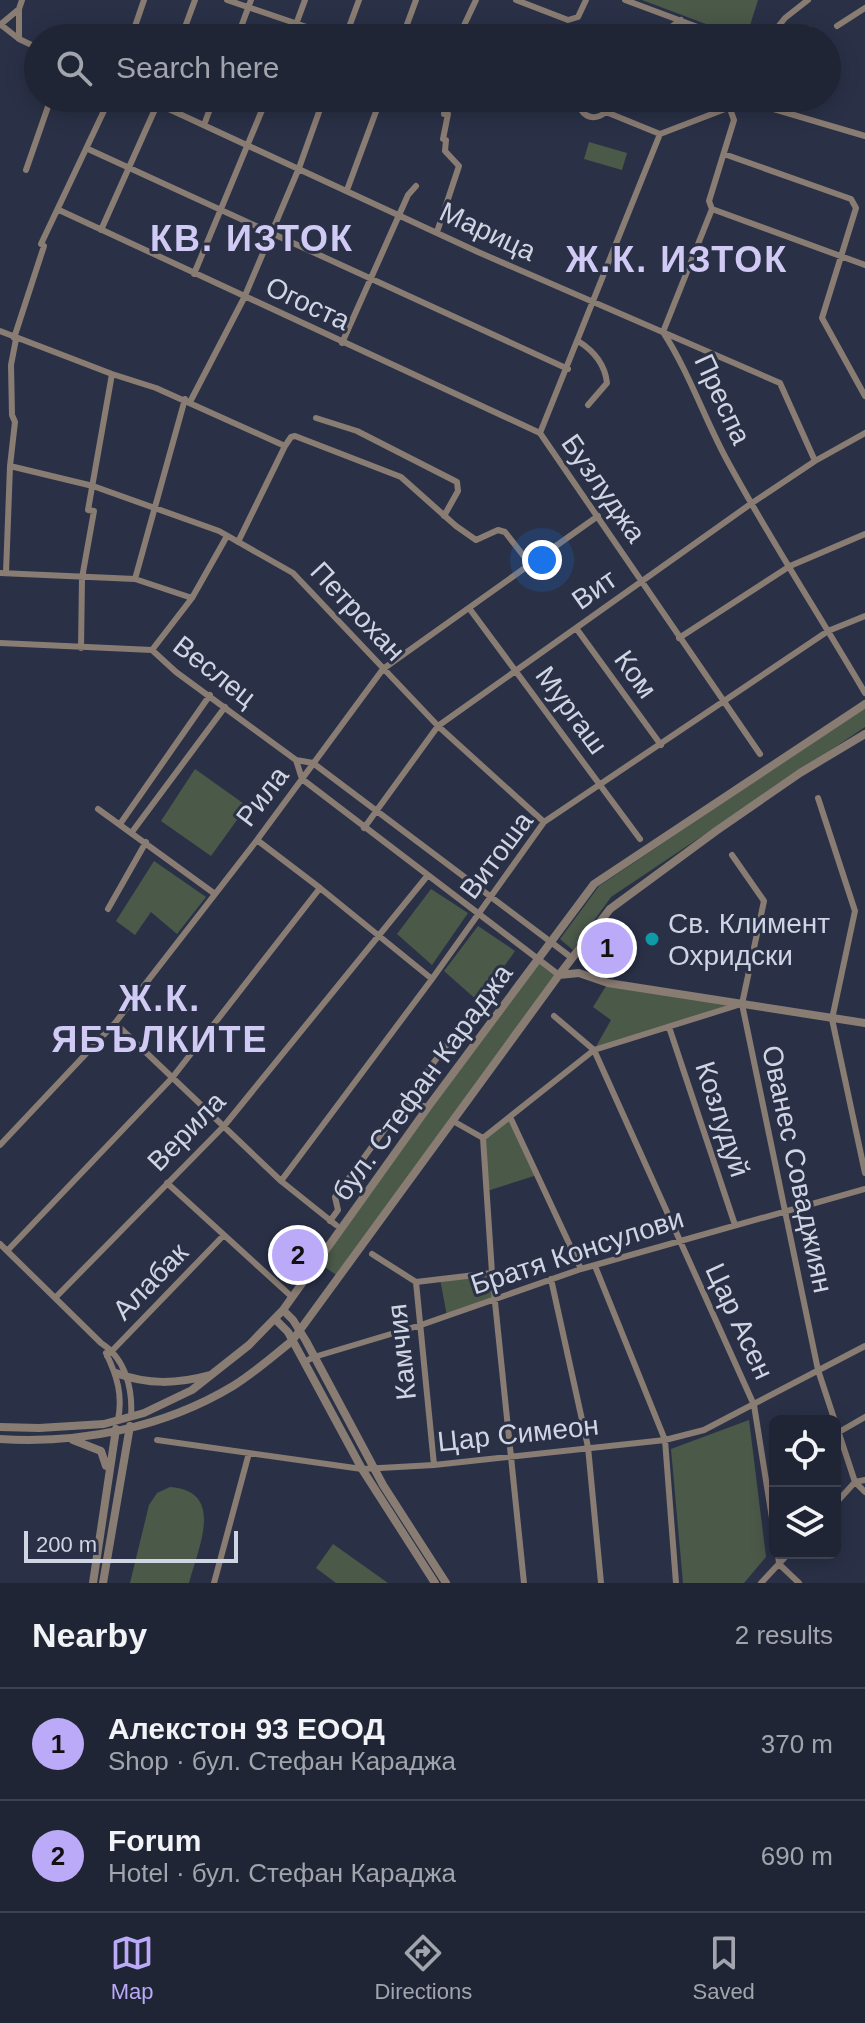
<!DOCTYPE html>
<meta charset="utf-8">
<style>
body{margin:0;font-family:Arial,sans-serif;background:#2d3141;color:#f1f3f6}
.controls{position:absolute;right:24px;bottom:24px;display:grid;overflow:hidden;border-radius:12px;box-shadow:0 4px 20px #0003}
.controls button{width:72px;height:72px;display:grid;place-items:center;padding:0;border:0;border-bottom:2px solid #3d4250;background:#202535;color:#f1f3f6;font:40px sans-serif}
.scale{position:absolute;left:24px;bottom:20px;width:214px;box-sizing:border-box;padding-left:8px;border:4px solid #d0d5e3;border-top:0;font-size:22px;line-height:28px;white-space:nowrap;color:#d0d5e3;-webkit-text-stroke:6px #2a3147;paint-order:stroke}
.you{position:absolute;left:542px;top:560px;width:28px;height:28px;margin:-20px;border:6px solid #fff;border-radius:50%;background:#1a73e8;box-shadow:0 0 0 12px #1a73e833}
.badge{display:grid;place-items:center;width:52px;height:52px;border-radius:50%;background:#baaaf7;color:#111;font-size:26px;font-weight:700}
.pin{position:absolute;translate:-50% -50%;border:4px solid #fff;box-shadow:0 2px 8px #0006}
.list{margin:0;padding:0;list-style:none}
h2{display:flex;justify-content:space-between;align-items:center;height:104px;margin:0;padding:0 32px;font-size:34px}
h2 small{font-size:26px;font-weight:400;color:#a2a5ad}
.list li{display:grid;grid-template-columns:52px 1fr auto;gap:24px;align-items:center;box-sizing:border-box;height:112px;padding:0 32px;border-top:2px solid #3d4250}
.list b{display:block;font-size:30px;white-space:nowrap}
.list p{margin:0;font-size:26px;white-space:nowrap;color:#a2a5ad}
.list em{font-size:26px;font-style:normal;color:#a2a5ad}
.icon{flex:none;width:44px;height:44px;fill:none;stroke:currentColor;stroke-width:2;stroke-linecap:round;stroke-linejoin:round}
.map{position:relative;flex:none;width:865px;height:1583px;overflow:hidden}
.search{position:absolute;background:#202535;box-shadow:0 4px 20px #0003;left:24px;right:24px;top:24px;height:88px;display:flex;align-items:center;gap:20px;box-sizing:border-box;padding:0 28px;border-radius:44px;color:#a2a5ad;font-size:30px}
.sheet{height:328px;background:#202535}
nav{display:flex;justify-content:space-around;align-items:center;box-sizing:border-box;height:112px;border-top:2px solid #3d4250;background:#202535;font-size:22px;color:#a2a5ad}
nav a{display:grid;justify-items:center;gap:4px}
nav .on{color:#baaaf7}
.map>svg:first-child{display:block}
</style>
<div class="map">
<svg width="865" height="1583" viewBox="0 0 865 1583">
<rect width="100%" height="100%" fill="#2a3147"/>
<!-- green -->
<path fill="#4b5949" d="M642,0H758L746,38H743Z
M589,142L627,153L622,170L584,159Z
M865,708V727L611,897L573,950L560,939L599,886Z
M195,769L247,806L211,856L161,821Z
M154,861L206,897L177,934L151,912L135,935L116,921Z
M431,889L468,913L432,965L397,934Z
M478,926L515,951L479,1002L444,971Z
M539,959L559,975L339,1277L318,1262Z
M608,983L742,1004L594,1050L611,1020L593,1007Z
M511,1119L537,1175L487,1191L483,1138Z
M492,1273L495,1300L447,1316L440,1279Z
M749,1420L766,1557L744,1583H683L671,1449Z
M170,1487C226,1491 198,1548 189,1583H130L149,1505L157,1493Z
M333,1544L388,1583H336L316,1568Z"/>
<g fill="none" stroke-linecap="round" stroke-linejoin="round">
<!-- minor -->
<path stroke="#897c73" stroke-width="6" d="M227,0L339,38
M516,0L568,20L578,17L586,0
M625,0L727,38
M0,24L19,39L38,48
M0,25L19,9
M837,26L865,8
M809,29L815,38
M131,38L144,0
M181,38L195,0
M237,38L251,0
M291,38L305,0
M345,38L359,0
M402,38L416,0
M458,38L476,0
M656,38L681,20
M769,38L785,18L808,0
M19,39V9L22,0
M827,59L835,77L827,76
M145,98L478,252L780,383L815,461
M579,98C578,115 592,123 606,112L608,98
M729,106L734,120L709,201L712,209L663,332C689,372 705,420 728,462C771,541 820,616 865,693
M606,112L660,134L746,101L865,136
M204,125L214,98
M88,149L568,369
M724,154L851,199L856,208L822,318L865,396
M26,170L51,98
M347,190L381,98
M712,209L865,265
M59,210L540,433
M101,230L160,98
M437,232L459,166L445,151L446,140L443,139L448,114H444L446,98
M194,274L267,98
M0,331L112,374L156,388L285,446L291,437L295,436L401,477L456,526L476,540L498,530L505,532L530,564
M14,338L44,246L41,244L110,98
M578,341C594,351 605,364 607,383L588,405
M342,343L408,195L416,186
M190,402L244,298L299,168L324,98
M316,418L357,431L457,482L458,491L444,516
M540,433L760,754
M540,433L660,134
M10,466L93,486L219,531L293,573L438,726L544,822
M238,542L285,446
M0,573L135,579L192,598
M6,573L10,466L15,422L12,415L11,365L16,339
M135,579L185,399
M469,608L640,839
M576,628L661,745
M679,638L790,566L865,534
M0,643L152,650L176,672L296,760L313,763L572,958
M81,648L82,578L94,511L88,510L112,374
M152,650L192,598L227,536
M296,760L302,779L559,975
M818,798L855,911L832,1019L865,1173
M98,809L215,894
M120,824L210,695
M364,828L438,726L752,503L815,461L865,433
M132,832L225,707
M257,840L320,888L432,979
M732,855L764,901L742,1004L818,1370L855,1482L865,1492
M108,909L146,842
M554,1016L594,1050L754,1405L775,1537
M115,1023L281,1181L336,1225
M669,1027L735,1225
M405,1102L428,1107
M511,1119L581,1269
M453,1121L483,1138L492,1273L524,1583
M483,1138L594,1050L738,1005
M0,1145L115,1023L257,840L383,669L598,516
M281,1181L432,979L544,822L828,631L865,616
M167,1183L292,1297
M330,1221L338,1210L335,1197L451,1039
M0,1244L101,1343C125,1358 133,1388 131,1417
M7,1251L172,1078L320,888
M372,1254L416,1282L492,1273
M595,1266L665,1440L676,1583
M551,1279L588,1447L601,1583
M416,1282L434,1465
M56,1297L224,1126L428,875
M106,1353C117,1376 123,1395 118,1420
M107,1356L223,1236
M304,1362L314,1357L421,1325L581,1269L865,1189
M839,1432L865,1417
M157,1440L362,1469L434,1465L665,1440L704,1430L865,1346
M835,1504L855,1482L865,1480
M778,1553L779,1564L799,1583
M214,1583L249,1453
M761,1583L789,1553"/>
<!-- tertiary -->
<path stroke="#897c73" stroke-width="8" d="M559,975L579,973L608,983L865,1023
M283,1310L293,1320L306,1341L383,1485L446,1583
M275,1319L288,1332L362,1469L435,1583
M116,1373C148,1385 177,1384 210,1375
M0,1427L39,1428L104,1424L144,1413L192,1390L249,1345L283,1310L428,1107L594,884L865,704
M0,1439C81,1444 163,1428 233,1386C254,1373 273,1356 292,1341L559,975L610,909L716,831L800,773L865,734
M73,1440L101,1451L106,1466
M93,1583L116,1429
M103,1583L130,1426"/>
</g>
<!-- markers -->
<circle fill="#0f9aa8" stroke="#2a3147" stroke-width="3" cx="652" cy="939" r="8"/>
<g text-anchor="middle" stroke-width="6" stroke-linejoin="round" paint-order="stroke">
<!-- street labels -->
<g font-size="28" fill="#d0d5e3" stroke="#2a3147">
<text transform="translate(488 231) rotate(25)" y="10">Марица</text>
<text transform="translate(308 303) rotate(25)" y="10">Огоста</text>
<text transform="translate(723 399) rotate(65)" y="10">Преспа</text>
<text transform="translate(604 488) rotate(55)" y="10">Бузлуджа</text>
<text transform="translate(594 589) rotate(-35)" y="10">Вит</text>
<text transform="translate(358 611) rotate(47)" y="10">Петрохан</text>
<text transform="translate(215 671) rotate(38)" y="10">Веслец</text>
<text transform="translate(636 674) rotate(54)" y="10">Ком</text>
<text transform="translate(572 710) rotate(54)" y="10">Мургаш</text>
<text transform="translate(262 796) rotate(-53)" y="10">Рила</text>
<text transform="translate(496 855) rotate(-53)" y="10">Витоша</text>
<text transform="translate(422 1082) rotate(-54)" y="10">бул. Стефан Караджа</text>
<text transform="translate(723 1119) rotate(72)" y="10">Козлудуй</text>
<text transform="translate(186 1131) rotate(-46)" y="10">Верила</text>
<text transform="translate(798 1169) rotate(78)" y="10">Ованес Соваджиян</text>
<text transform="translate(577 1251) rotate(-18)" y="10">Братя Консулови</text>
<text transform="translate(150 1281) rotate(-46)" y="10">Алабак</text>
<text transform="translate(740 1321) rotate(65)" y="10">Цар Асен</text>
<text transform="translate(401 1352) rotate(-96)" y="10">Камчия</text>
<text transform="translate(518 1433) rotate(-6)" y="10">Цар Симеон</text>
</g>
<!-- poi labels -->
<g font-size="28" fill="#d0d5e3" stroke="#2a3147" text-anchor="start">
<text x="668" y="933">Св. Климент<tspan x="668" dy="32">Охридски</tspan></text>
</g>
<!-- district labels -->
<g font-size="36" font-weight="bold" letter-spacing="2" fill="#d1caf5" stroke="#2a3147">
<text x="252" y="251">КВ. ИЗТОК</text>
<text x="677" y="272">Ж.К. ИЗТОК</text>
<text x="160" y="1011">Ж.К.<tspan x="160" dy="41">ЯБЪЛКИТЕ</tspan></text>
</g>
</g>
</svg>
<div class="controls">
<button><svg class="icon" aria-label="locate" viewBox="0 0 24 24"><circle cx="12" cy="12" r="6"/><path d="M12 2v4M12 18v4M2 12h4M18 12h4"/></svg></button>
<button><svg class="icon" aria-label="layers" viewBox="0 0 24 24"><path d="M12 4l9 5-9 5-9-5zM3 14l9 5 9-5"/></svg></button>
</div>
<div class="scale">200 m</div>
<div class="you"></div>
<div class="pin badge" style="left:607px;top:948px">1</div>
<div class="pin badge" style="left:298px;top:1255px">2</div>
<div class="search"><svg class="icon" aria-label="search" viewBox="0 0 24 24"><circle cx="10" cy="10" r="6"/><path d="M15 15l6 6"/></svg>Search here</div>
</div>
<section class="sheet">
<h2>Nearby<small>2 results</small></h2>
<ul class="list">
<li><span class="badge">1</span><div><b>Алекстон 93 ЕООД</b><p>Shop · бул. Стефан Караджа</p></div><em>370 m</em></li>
<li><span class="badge">2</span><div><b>Forum</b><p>Hotel · бул. Стефан Караджа</p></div><em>690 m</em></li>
</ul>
</section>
<nav>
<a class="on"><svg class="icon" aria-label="map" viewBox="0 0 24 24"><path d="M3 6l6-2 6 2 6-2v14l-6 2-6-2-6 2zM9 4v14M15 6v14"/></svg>Map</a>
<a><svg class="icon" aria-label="directions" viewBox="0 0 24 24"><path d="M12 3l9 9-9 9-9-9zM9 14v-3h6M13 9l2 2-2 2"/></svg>Directions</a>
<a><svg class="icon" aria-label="saved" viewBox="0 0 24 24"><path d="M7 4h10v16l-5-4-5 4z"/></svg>Saved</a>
</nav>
